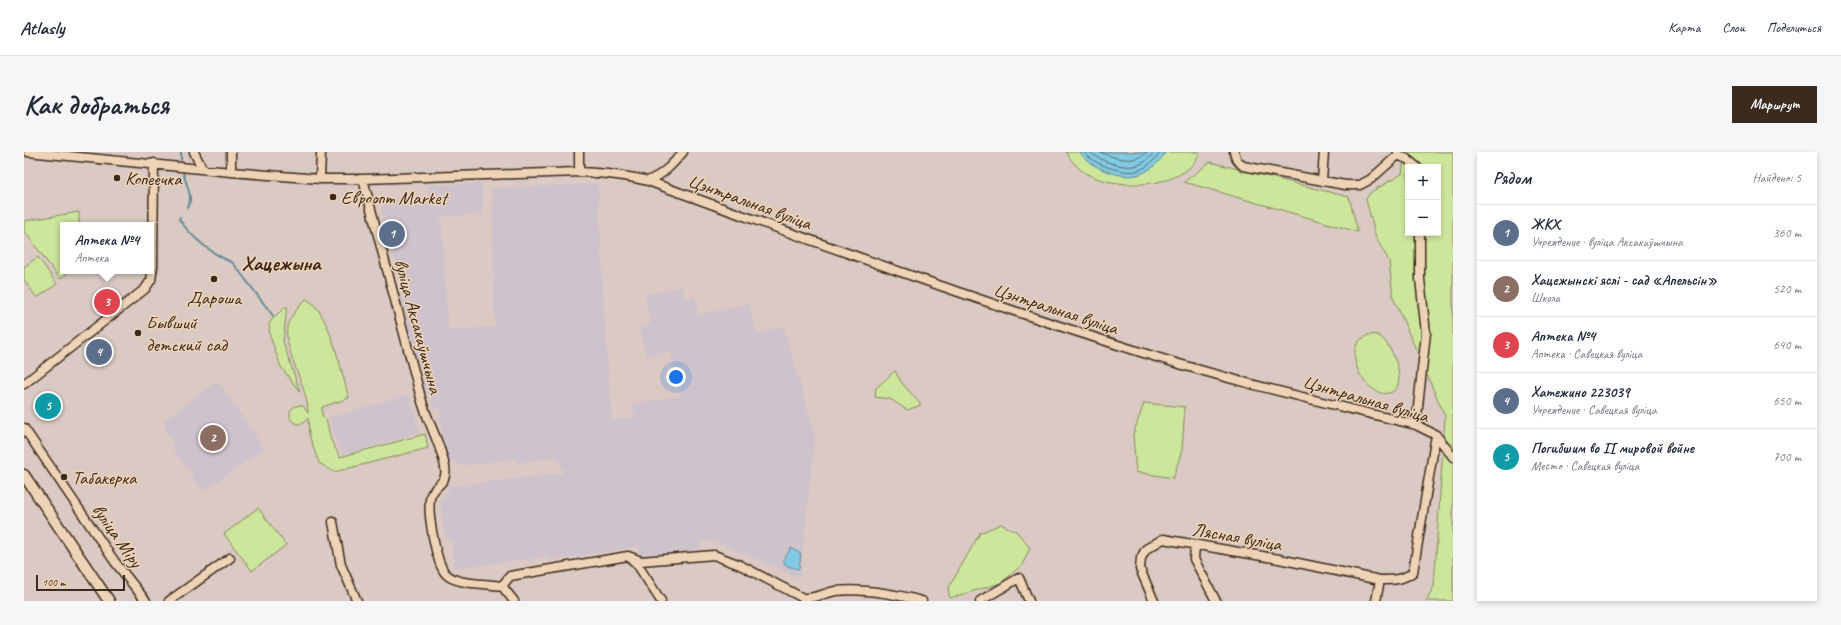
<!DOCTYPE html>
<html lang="ru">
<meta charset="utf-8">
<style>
body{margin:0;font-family:Caveat,sans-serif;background:#f6f6f7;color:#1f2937}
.controls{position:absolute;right:12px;top:12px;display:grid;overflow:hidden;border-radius:0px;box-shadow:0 2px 6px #0003}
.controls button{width:36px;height:36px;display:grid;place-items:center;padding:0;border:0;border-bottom:1px solid #e0e1e3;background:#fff;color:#1f2937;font:20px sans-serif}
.scale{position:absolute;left:12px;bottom:10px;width:89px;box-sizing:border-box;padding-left:4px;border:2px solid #3b2a1e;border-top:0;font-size:11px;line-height:14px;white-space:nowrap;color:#3b2a1e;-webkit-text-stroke:3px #eed4b6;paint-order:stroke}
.you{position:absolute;left:652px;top:225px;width:14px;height:14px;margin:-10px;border:3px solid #fff;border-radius:50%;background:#1a73e8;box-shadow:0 0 0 6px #1a73e833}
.badge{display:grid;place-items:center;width:26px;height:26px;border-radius:50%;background:#3b2a1e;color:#fff;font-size:13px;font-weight:700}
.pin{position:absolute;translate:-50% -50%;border:2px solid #fff;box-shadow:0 1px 4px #0006}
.popup{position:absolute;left:36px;top:70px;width:94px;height:52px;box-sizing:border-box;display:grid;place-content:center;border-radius:0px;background:#fff;filter:drop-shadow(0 1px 3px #0005);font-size:13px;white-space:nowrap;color:#747a83}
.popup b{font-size:15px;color:#1f2937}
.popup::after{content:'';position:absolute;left:50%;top:100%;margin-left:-8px;border:8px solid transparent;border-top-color:#fff}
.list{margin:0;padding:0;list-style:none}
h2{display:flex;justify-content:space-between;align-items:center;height:52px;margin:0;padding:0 16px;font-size:17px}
h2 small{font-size:13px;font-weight:400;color:#747a83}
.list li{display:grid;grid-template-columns:26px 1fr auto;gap:12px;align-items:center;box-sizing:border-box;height:56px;padding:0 16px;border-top:1px solid #e0e1e3}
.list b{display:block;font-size:15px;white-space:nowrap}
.list p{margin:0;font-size:13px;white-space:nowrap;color:#747a83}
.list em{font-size:13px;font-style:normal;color:#747a83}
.map{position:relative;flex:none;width:1429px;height:449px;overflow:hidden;border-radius:0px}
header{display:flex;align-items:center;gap:24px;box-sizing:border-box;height:56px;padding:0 20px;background:#fff;border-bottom:1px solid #e0e1e3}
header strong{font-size:19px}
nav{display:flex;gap:22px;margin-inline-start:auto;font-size:14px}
.intro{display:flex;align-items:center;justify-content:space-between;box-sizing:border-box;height:96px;padding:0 24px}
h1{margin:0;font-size:28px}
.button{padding:10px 18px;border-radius:0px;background:#3b2a1e;color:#fff;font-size:14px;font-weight:700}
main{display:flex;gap:24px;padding:0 24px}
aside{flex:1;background:#fff;border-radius:0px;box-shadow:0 2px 6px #0003}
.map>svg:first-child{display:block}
</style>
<header>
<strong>Atlasly</strong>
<nav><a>Карта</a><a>Слои</a><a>Поделиться</a></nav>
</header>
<div class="intro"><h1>Как добраться</h1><a class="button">Маршрут</a></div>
<main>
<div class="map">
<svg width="1429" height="449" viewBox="0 0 1429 449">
<rect width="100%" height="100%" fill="#dbcac3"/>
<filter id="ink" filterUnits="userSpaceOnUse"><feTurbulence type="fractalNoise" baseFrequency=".025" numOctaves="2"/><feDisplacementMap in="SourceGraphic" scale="8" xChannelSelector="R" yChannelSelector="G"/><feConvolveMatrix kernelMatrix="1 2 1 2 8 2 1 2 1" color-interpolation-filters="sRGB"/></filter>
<g filter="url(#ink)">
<!-- built -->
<path fill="#cec2cc" d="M458,31L459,63L417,64L424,178L471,175L468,36L574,32L580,162L588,264L586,268L610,266L609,251L657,244L647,200L622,204L615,175L627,173L621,143L658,134L661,147L671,146L675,163L724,151L734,183L759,173L791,282L776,426L693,390L685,389H678L674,397L617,404L615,394L525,409V405L431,416L427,386H421L416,348L427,334L541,321L537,316L535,305L494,311L493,307L436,314L423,304L419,293L416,256L409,257L407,244L401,239L376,140L378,136L363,77H360L356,44L361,43L362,49L388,48L389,50L404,49L405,33Z
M194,229L240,297L179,339L147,294L150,292L142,280L140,268Z
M385,242L396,280L319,303L311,287L305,266Z"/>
<!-- green -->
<path fill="#cce69c" stroke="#84885d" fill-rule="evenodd" d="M1042,0H1176C1174,3 1173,8 1170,11C1149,37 1091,37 1063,22C1054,17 1047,8 1042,0Z
M1381,0H1429V449H1402L1410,434L1421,264L1369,145L1365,109L1352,86L1342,47L1347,40L1378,22ZM1384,15H1414V81H1384Z
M1186,10L1325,45L1334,80L1160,30Z
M55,60V73H39V119H46L36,127L0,79V69Z
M14,105L33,132L13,146L0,128V115Z
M282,147C305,156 318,223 325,246L298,255V264L302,267L307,288L316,305L401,282L404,296L310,320L295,311L285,283L284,266L278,272C261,274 262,250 279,254L284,261C285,235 254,191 265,169C269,161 276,154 282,147Z
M263,154L259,190L276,240L257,215L246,184L245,172L250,165Z
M1344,183C1347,183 1351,182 1353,183C1367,188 1385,232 1368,240C1346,250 1319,206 1336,188C1338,186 1342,185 1344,183Z
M871,219L877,230L897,253L883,258L866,247L851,245L852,236Z
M1120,251L1161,255L1158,298L1149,326L1112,320L1109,283Z
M234,356L262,393L228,419L200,382Z
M977,372L993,380L1006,396L998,413L977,431L926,446L924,437L956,381Z"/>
<!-- water -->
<path fill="#82cae3" stroke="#668a94" d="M1056,0H1141C1140,4 1137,7 1134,10C1129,16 1121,21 1113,23C1096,27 1064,15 1056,0Z
M767,396L777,402L775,416L773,417L764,414L760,411V407Z"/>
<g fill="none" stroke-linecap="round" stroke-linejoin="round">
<!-- shore -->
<path stroke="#576a6d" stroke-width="1" d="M1060,0C1068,12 1098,22 1112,19C1122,17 1131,8 1137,0
M1066,0C1076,9 1097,16 1110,14C1119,13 1125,6 1131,0
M1076,0C1090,6 1110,13 1123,0"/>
<!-- stream -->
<path stroke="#668a94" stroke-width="2" d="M157,8V0
M159,19C161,32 171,46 163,57
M156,65L155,67C168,86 188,102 209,111L250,165"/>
<!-- minor casing -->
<g stroke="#3b2a1e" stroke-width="11">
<path id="minor" d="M4,0L207,20L296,27H339L555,20C579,21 601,23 624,29C791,90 959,151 1129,204C1215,231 1304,251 1392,273L1412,283L1429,305
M170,0L178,16
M555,0V20
M1210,0L1213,8L1219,14L1321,33H1336L1347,27L1374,3V0
M1374,3L1383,7L1393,15
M207,20V0
M296,27L297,0
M339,27C359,100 377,173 397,246C403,269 417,292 421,315C424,331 412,332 407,343C402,357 412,412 422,422C432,433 463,431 478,434L490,449
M624,29C640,22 648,13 659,0
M1298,29L1300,0
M0,232L121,137L127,128L129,115L130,11
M1392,273L1402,181L1396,127V81
M0,276L91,410L122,449
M309,370L317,413L333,449
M1171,393L1170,407L1192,449
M606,406L613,412L637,449
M478,434L486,424L604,404L617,409L690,403L716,413L779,446C790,447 800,441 812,439C840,436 871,442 898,449
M145,449L206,406
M956,449L995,426L1005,449
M1130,449L1116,417L1117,406L1122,397L1139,387L1255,407L1356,428C1369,428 1379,428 1389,420L1412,283
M1352,449L1356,428"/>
</g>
<!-- major casing -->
<g stroke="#3b2a1e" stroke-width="13">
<path id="major" d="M0,323L85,449"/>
</g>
<!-- minor -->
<use href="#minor" stroke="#eed4b6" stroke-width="8"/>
<!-- major -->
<use href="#major" stroke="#eed4b6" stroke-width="10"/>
</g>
</g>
<!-- markers -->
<g fill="#3b2a1e" stroke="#eed4b6" stroke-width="1.5">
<circle cx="93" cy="26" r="4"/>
<circle cx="309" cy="45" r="4"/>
<circle cx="190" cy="127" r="4"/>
<circle cx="114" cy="181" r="4"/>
<circle cx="40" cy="325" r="4"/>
</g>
<g text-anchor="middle" stroke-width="3" stroke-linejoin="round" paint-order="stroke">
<!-- poi labels -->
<g font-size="19" fill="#3b2a1e" stroke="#eed4b6" text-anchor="start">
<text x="101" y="33">Копеечка</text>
<text x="317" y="52">Евроопт Market</text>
<text x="190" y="152" text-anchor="middle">Дароша</text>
<text x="122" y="177">Бывший<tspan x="122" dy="22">детский сад</tspan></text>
<text x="48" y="332">Табакерка</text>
</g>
<!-- street labels -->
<g font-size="19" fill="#3b2a1e" stroke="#eed4b6">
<text transform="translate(726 49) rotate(20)" y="7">Цэнтральная вуліца</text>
<text transform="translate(1032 156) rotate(18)" y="7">Цэнтральная вуліца</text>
<text transform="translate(395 174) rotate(75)" y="7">вуліца Аксакаўшчына</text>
<text transform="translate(1342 246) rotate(16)" y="7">Цэнтральная вуліца</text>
<text transform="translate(94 383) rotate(55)" y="7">вуліца Міру</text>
<text transform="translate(1213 384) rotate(10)" y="7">Лясная вуліца</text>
</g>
<!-- quarter labels -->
<g font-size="21" font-weight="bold" fill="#3b2a1e" stroke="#eed4b6">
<text x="257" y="118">Хацежына</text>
</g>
</g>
</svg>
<div class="controls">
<button>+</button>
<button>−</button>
</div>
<div class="scale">100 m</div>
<div class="you"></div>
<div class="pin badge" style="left:368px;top:82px;background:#5c6f8a">1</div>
<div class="pin badge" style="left:189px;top:286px;background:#8d6e63">2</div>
<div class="pin badge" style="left:83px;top:150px;background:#e0444e">3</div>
<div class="popup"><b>Аптека №4</b>Аптека</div>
<div class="pin badge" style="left:75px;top:200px;background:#5c6f8a">4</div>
<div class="pin badge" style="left:24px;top:254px;background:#0f9aa8">5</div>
</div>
<aside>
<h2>Рядом<small>Найдено: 5</small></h2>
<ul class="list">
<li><span class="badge" style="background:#5c6f8a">1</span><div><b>ЖКХ</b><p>Учреждение · вуліца Аксакаўшчына</p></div><em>360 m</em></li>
<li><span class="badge" style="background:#8d6e63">2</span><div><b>Хацежынскі яслі - сад «Апельсін»</b><p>Школа</p></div><em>520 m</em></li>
<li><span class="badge" style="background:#e0444e">3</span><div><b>Аптека №4</b><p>Аптека · Савецкая вуліца</p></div><em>640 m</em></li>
<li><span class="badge" style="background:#5c6f8a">4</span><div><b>Хатежино 223039</b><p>Учреждение · Савецкая вуліца</p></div><em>650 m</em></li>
<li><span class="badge" style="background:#0f9aa8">5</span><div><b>Погибшим во II мировой войне</b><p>Место · Савецкая вуліца</p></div><em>700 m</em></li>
</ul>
</aside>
</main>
